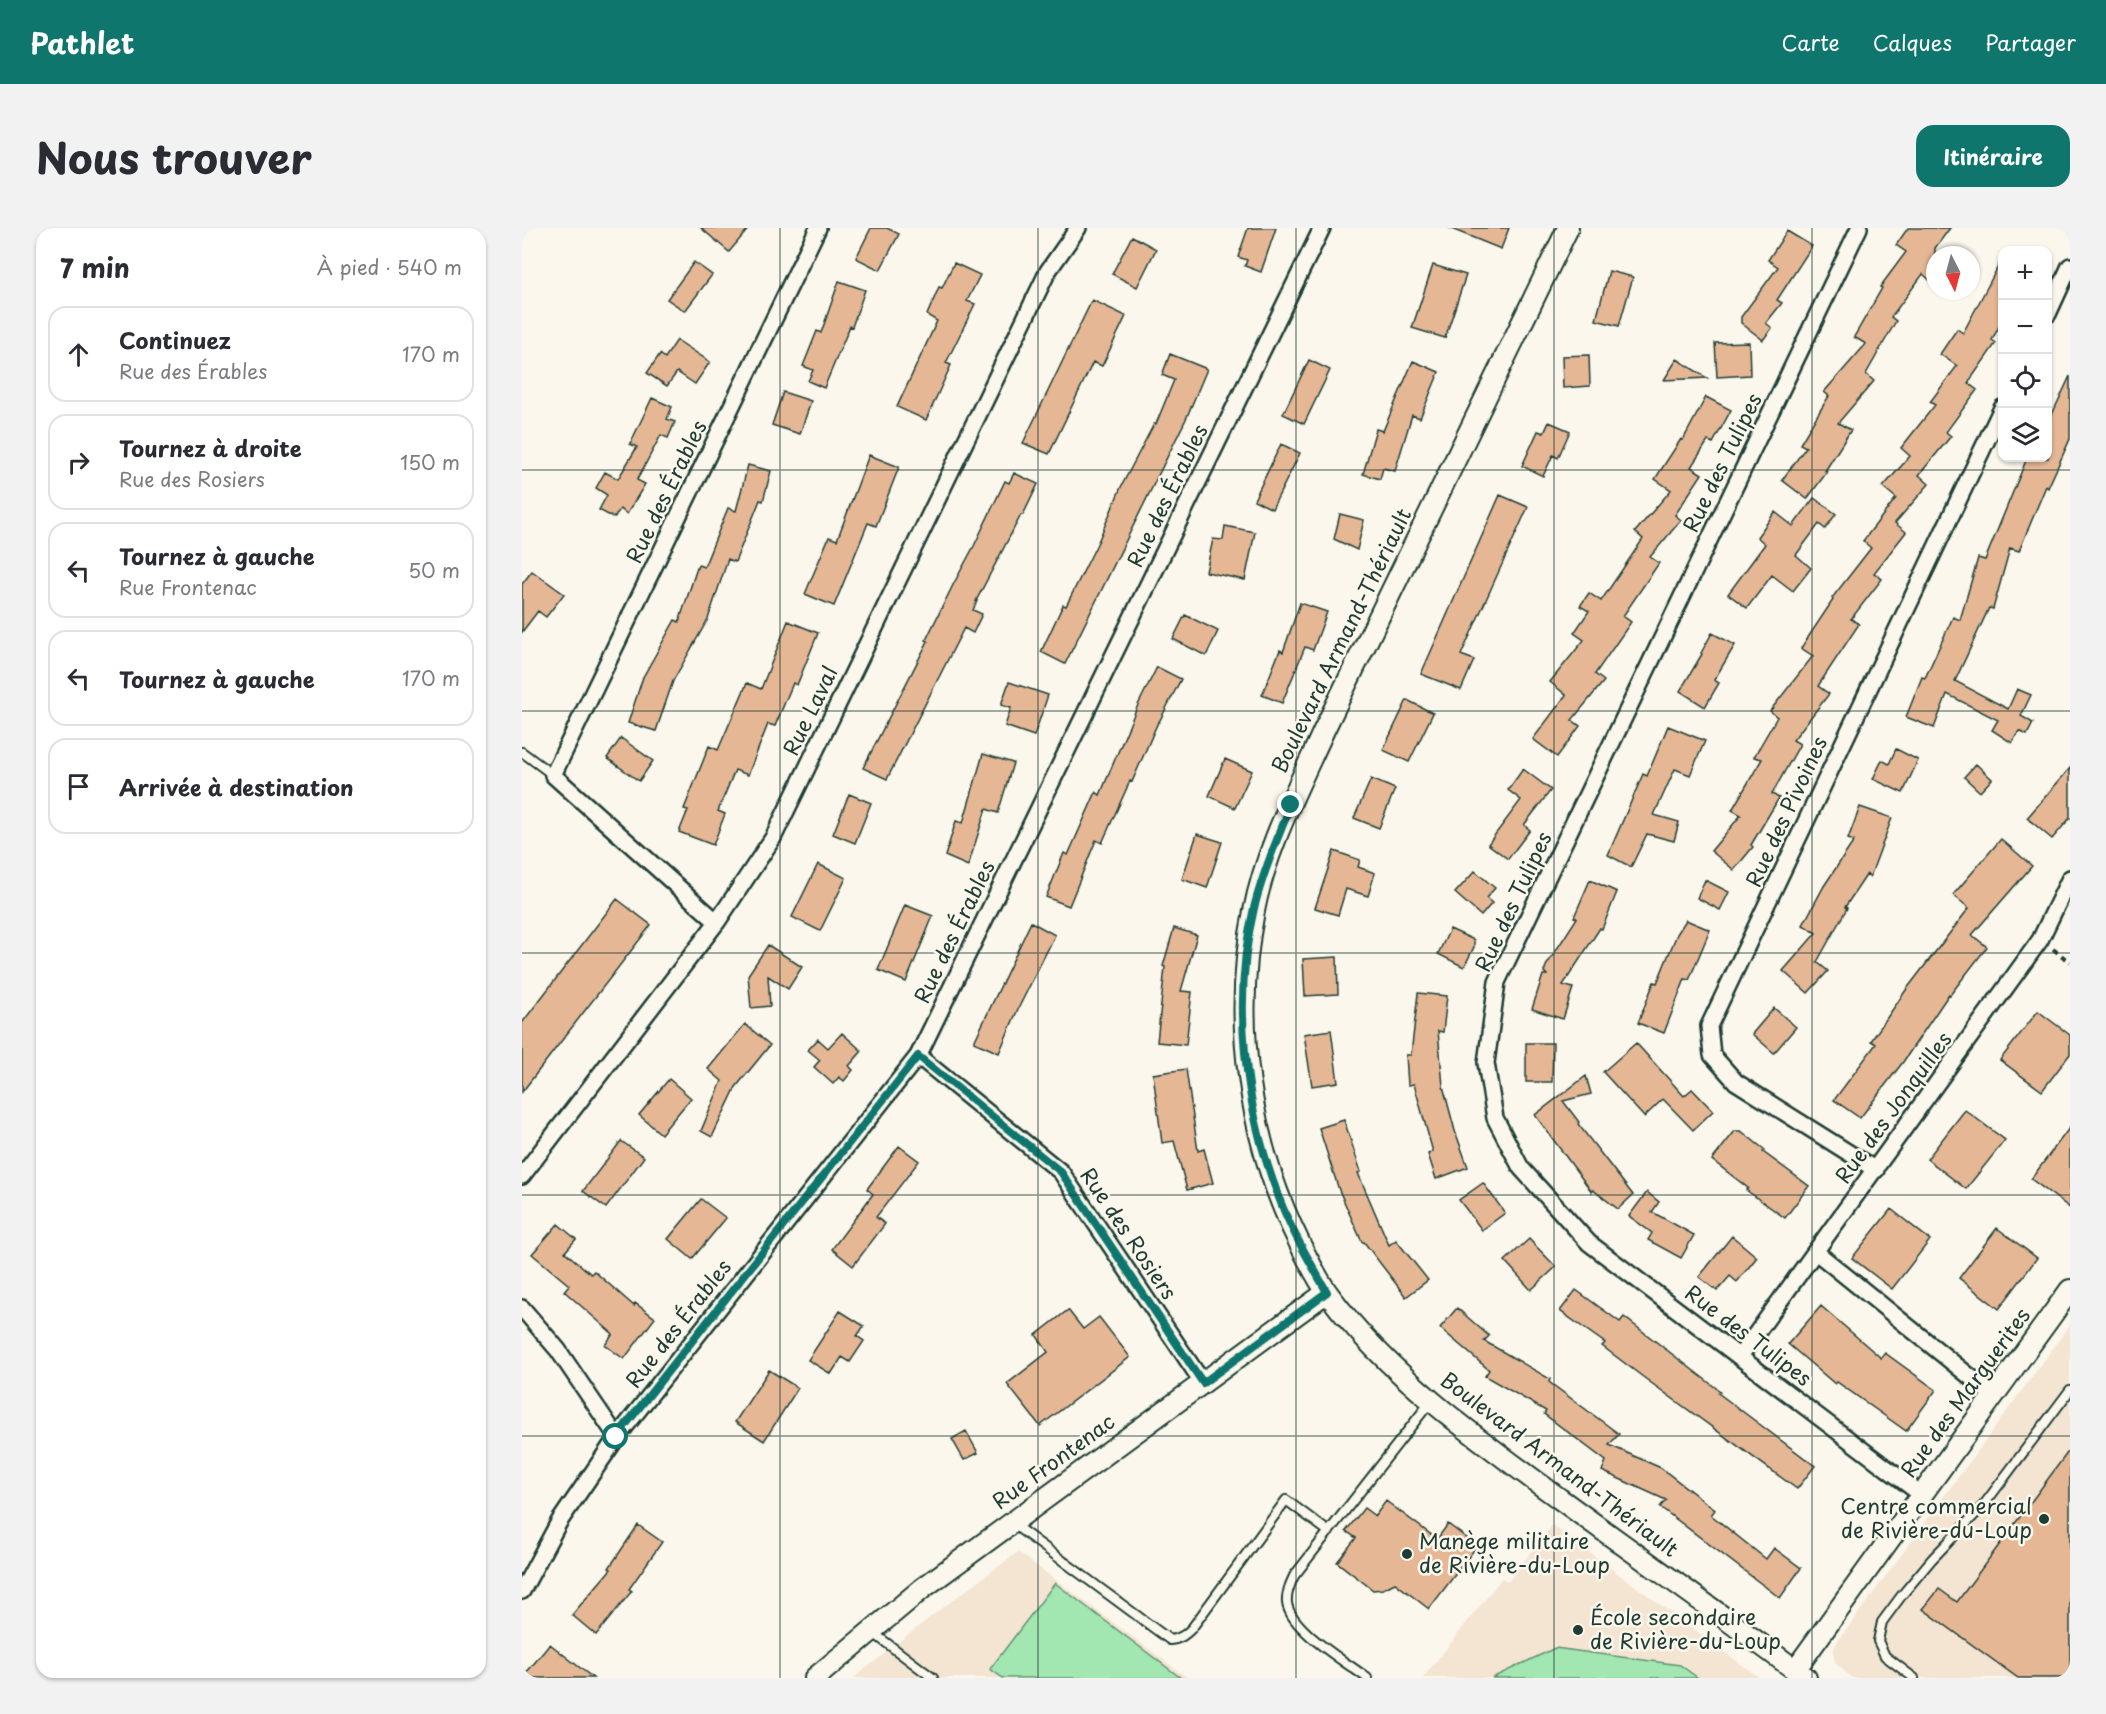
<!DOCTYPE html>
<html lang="fr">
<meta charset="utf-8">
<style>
body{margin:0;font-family:"Playpen Sans",sans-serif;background:#f2f2f3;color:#2b2b33}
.controls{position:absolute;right:18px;top:18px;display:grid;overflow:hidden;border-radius:12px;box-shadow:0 2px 4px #0004}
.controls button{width:54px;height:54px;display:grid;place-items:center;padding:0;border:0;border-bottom:2px solid #e1e1e2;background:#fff;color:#2b2b33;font:30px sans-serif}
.compass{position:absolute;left:1404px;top:18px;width:54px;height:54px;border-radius:50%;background:#fff;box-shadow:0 2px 4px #0004;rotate:174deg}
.stop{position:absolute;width:18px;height:18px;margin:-14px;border:4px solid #0f766e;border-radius:50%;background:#fff}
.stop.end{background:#0f766e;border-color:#fff;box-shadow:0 2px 6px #0008}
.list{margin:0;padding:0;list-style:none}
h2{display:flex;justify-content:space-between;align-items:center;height:78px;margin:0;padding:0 24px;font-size:26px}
h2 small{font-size:20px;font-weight:400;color:#7c7c81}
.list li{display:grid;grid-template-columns:39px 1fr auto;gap:18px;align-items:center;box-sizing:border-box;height:96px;margin:0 12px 12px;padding:0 12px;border:2px solid #e1e1e2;border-radius:18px}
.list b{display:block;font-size:22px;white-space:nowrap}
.list p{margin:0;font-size:20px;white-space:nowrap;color:#7c7c81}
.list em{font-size:20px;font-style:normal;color:#7c7c81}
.icon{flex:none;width:33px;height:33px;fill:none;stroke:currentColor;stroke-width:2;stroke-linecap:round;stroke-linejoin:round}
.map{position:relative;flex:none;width:1548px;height:1450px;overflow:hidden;border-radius:18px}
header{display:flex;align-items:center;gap:36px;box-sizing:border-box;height:84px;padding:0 30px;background:#0f766e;color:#fff}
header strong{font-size:28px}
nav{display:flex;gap:33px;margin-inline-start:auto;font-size:21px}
.intro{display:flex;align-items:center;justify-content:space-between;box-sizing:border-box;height:144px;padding:0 36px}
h1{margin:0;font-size:42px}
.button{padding:15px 27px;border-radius:18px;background:#0f766e;color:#fff;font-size:21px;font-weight:700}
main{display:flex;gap:36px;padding:0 36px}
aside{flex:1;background:#fff;border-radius:18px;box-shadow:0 2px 4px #0004}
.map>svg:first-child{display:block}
</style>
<header>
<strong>Pathlet</strong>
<nav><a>Carte</a><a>Calques</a><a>Partager</a></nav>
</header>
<div class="intro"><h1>Nous trouver</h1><a class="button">Itinéraire</a></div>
<main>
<aside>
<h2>7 min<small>À pied · 540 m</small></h2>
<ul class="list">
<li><svg class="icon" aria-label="ahead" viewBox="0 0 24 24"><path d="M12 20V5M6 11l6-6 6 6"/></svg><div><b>Continuez</b><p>Rue des Érables</p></div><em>170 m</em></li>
<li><svg class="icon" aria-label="right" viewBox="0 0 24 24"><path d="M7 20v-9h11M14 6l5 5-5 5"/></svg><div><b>Tournez à droite</b><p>Rue des Rosiers</p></div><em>150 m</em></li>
<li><svg class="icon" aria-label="left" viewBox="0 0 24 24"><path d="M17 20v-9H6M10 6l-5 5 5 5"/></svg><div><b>Tournez à gauche</b><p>Rue Frontenac</p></div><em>50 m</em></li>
<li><svg class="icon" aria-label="left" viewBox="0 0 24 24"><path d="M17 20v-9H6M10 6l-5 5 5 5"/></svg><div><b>Tournez à gauche</b></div><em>170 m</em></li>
<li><svg class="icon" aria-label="arrive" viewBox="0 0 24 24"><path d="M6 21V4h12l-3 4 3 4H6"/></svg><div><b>Arrivée à destination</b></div></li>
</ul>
</aside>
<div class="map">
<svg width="1548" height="1450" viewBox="0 0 1548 1450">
<rect width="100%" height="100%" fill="#fbf7ec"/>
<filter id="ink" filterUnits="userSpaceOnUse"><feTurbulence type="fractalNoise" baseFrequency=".0167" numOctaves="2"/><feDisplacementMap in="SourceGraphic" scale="12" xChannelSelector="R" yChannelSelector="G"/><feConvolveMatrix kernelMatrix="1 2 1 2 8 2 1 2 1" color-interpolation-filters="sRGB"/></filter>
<g filter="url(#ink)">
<!-- built -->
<path fill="#f4e4d2" d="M1548,1097V1450H1330L1313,1435L1311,1423L1314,1416Z
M1030,1297L1238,1450H901L980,1350L986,1354Z
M496,1324L666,1450H332L416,1383Z"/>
<!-- green -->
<path fill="#a2e6b2" stroke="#609273" stroke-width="1.5" d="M533,1355L659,1450H481L468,1441Z
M1033,1420L1158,1437L1176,1450H970Z"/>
<!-- building -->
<path fill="#e5b795" stroke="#1f3d34" stroke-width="1.5" d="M179,0H227L207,24Z
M349,0H365L377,6L358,42L334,30Z
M726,0H754L739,44L723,38L725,32L716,29Z
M927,0H987L979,21Z
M1386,0H1428L1413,20V57L1401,46L1369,89L1374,93L1344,146L1352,153L1316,195L1329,202L1303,243L1305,244L1285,271L1260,252L1284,219L1278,216L1307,168L1302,164L1344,116L1332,109L1360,60L1358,59L1384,24L1374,17Z
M1265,3L1290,18L1255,72L1260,75L1244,95L1250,100L1241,112L1219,95V89L1256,39L1246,32Z
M610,8L634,21L615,59L590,46Z
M1480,31V93L1470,112L1474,115L1446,155L1455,162L1424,204L1429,208L1397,247L1407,256L1373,295L1384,304L1352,345L1360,351L1329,391L1337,396L1296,458L1307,466L1271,512L1278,516L1250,566L1257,570L1229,617L1231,619L1212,642L1189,623L1219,587L1210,582L1240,531L1232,529L1255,489L1248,483L1291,428L1279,420L1311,372L1310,370L1349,320L1341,313L1374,270L1361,259L1388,228L1379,220L1413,177L1408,174L1435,138L1418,126L1435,101L1441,105Z
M172,34L190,47L163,83L145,71Z
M432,35L458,47L445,73L453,76L424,135L429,137L404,192L375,179L415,93L405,87L417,59L420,60Z
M911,37L944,47L923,110L890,100Z
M1087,43L1111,49L1097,98L1074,92Z
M317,53L343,62L330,99L328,98L302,160L286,153L291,142L281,138L295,103L299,105Z
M570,72L604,88L580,138L571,134L527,226L501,215Z
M155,112L188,134L173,156L155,144L145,158L125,145L138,126L143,130Z
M1227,114L1228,147L1195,149L1193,115Z
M648,126L685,141L664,191L543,436L519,424L541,377L544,378L576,314L599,259L632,196H634L652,152L640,147Z
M1067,127L1068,158L1041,160L1040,128Z
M1155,131L1185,150L1142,152Z
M787,132L808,142L782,196L761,186Z
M891,133L917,144L898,190L890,187L873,243L861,240L858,251L841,246L854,201L861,203Z
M1548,148V211L1526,260L1524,258L1497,323L1488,320L1471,381L1467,380L1433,453L1486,481L1495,461L1509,467L1499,488L1511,495L1505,507L1497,503L1490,515L1470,502L1476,492L1425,466L1412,500L1384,489L1400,449L1403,450L1431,389L1438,392L1456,330L1463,332L1505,230H1526V195Z
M261,164L289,173L278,206L250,197Z
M1184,169L1209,182L1191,215L1186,213L1169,239L1180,246L1153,287L1159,292L1128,329L1137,335L1101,388L1109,394L1073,446L1082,453L1050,492L1058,498L1035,529L1011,511L1044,467L1028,454L1062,412L1052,405L1067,383L1058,378L1067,365L1079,373L1121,311L1113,304L1149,262L1133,251L1159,211L1161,212Z
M130,170L150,179L145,191L153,194L146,210L139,207L115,252L123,256L105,286L98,281L92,290L77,282L85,267L74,260L83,244L96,251L115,219L108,216Z
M1027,194L1048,203L1036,230L1031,227L1021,248L1000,238L1016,203L1022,205Z
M759,216L778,225L750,281L732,272Z
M347,227L377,239L354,298L346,295L312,378L283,366L307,309L315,312Z
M226,237L249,243L241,273L238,272L213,334L206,331L186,391L151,453L134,503L106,495L121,449L153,392L157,394L176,337L182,339L206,280L214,283Z
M492,245L516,256L501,287H499L454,373H455L451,382L460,386L451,405L442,400L365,551L341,540L406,413L404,412L431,357L452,318L483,253L487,255Z
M978,267L1006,279L939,427L952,432L939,462L899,446Z
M1292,270L1314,286L1303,301L1297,296L1274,327L1289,340L1271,363L1250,347L1225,380L1206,366L1243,316L1235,309L1253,284L1271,298Z
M818,286L842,292L835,322L812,311Z
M703,298L733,304L723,352L684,344L691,311L701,312Z
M10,343L42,366L24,389L16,383L0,404V356Z
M778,375L805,384L791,422L783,419L760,475L740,467L758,422L761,424Z
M663,387L696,403L684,428L651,411Z
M266,393L296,405L275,457L271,455L253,498L246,496L226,547L213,542L196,583L203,586L191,617L157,604L166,582L162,581L187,518L196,522L225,455L239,461Z
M1190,405L1213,417L1192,452L1197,455L1183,479L1158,463L1180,426L1179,425Z
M635,439L659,451L637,494H636L610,554L608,553L580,615L574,612L547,678L524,669L542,625L546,627L574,564L578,567L615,479Z
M487,454L526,467L512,508L483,498L489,480L479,477Z
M885,472L911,485L887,534L861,522Z
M1146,498L1183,513L1168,547L1153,541L1132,587L1157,594L1152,613L1125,606L1109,639L1086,627L1121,546L1125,548Z
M99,510L131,533L117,553L85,530Z
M1374,521L1396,532L1381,565L1351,551L1360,532L1367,536Z
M461,526L491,535L476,585L464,581L446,638L423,628L434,593L441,595Z
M703,531L730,543L713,580L687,568Z
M1454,536L1470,551L1458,564L1442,549Z
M1548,540V590L1530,611L1505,590Z
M1001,541L1029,562L1002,597L1008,602L986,631L966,616L999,572L986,562Z
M849,551L873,561L857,600L832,590Z
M327,566L349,575L333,615L311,606Z
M1338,579L1370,590L1348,649L1345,646L1323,679L1325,680L1295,734L1306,743L1286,765L1261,743L1294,705L1281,697L1302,658L1332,613L1326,611Z
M675,606L700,614L685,660L660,651Z
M1479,611L1510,638L1450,707L1465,719L1428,767L1427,766L1381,834L1338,890L1312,872L1354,816L1349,813L1384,762L1447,680L1431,667Z
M812,623L838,632L836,639L853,645L846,668L824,661L816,687L793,680Z
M296,636L324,650L298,703L270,689Z
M953,643L973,660L964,670L970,675L959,688L933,665Z
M1068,652L1095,664L1080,701L1078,700L1041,757L1051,760L1041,791L1010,781L1021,747H1025L1022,744L1024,738L1055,690L1052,689Z
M1183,652L1207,664L1198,682L1175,670Z
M95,671L129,697L0,864V795Z
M383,677L411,688L384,754L356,742Z
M1164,692L1188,702L1167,752L1163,751L1142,805L1116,795L1132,754L1135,755L1155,706Z
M509,694L533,707L496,781L477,825L452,814Z
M652,700L675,707L659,763L670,764L664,817L635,814L643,739L641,738Z
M928,701L952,712V719L942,739L916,726Z
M246,717L280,739L266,761L246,748L248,778L229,780L226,747Z
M815,729L816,766L783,768L781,731Z
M896,765L925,768L921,804L916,803L921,858L933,903L946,939L914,951L906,926L911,924L892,856L886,857L884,827H889Z
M1252,780L1274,799L1252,825L1230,806Z
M1516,783L1548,807V826L1520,863L1478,832Z
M223,796L248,817L214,859L190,909L179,903L200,853L186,841Z
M809,802L816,854L790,858L782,806Z
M320,805L340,823L327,838L331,842L322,853L317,849L311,856L292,839L298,832L286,822L296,811L306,820Z
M1004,815H1031L1030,854H1004Z
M1114,815L1162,868L1170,861L1191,883L1171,902L1141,871L1122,889L1081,844Z
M664,841L676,923L682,921L691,955L665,962L652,913L640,915L631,846Z
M1064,848L1069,866L1041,873L1057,894L1056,896L1111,967L1096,981L1071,962L1070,964L1013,887Z
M147,851L169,870L139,906L117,887Z
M1443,882L1483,912L1444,961L1405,931Z
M822,892L839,944L836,945L867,1017L874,1012L906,1052L884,1069L842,1014H840L817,962L797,900Z
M1548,899V980L1509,951Z
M1213,903H1219L1243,922L1241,924L1287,958L1263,990L1224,962L1226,960L1190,932Z
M99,913L122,929L84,980L61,963Z
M377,918L397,933L354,989L363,996L331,1038L310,1021L351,966L345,961Z
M961,955L983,985L960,1002L937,972Z
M1125,964L1137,974L1130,984L1172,1007L1159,1030L1126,1012L1130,1005L1107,988Z
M179,971L204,990L170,1031L146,1011Z
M1369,981L1408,1012L1370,1061L1330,1030Z
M36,996L54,1011L43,1024L69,1046L72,1043L112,1078L113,1075L133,1090L102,1131L83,1117L91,1106L42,1063L47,1057L10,1026Z
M1475,1000L1515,1030L1477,1081L1437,1050Z
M1210,1008L1235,1029L1215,1054L1208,1048L1195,1063L1177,1049Z
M1007,1011L1034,1039L1009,1062L983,1033Z
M1054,1062L1098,1094L1102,1089L1198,1163L1196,1165L1293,1238L1275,1261L1121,1149L1080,1118L1083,1115L1038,1083Z
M1299,1078L1359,1130L1363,1125L1414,1162L1384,1203L1315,1154L1313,1156L1266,1116Z
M935,1080L967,1108L962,1113L1028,1151L1027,1154L1097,1206L1087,1217L1139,1240L1193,1282L1189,1287L1244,1331L1252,1320L1279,1340L1258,1370L1138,1279L1144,1272L1080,1243L1084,1233L1022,1186L1024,1183L963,1148L967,1142L918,1100Z
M546,1082L561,1101L577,1089L608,1129L518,1198L485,1156L526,1124L514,1107Z
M318,1083L342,1098L335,1108L342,1113L328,1134L320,1129L309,1146L286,1132Z
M247,1142L276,1160L242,1213L213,1194Z
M444,1203L456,1225L442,1232L430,1211Z
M1548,1221V1450H1496L1401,1381L1417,1361L1435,1374Z
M864,1273L915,1311L926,1296L955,1318L907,1381L873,1355L861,1361L851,1362L815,1334L834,1310L824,1303L842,1280L853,1288Z
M116,1297L140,1314L107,1361L110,1363L74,1407L50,1387L89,1341L87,1340Z
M28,1416L71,1450H0Z"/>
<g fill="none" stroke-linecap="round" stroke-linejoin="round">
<!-- service casing -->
<g stroke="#1f3d34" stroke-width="12">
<path id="service" d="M0,524L31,547
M491,1296L648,1412C658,1411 663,1407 670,1400L764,1272L807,1304
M350,1404L411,1450
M845,1450C824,1434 768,1401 765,1375C764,1365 768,1356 772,1348L909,1173
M1392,1450L1363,1428L1356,1413L1360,1394L1380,1367L1410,1331L1461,1278L1548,1162"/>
</g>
<!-- minor casing -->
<g stroke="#1f3d34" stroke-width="20">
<path id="minor" d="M1337,0L975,754L964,835L973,890L999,940L1067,1015L1400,1267
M1526,86L1548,38
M195,694L31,547L296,0
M396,828L539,944L681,1155
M1354,942L1214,854L1190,827L1187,798L1480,180
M0,948L195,694L251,610L526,43L556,0
M1294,1024L1472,1168
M0,1080L36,1122L95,1209
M1218,1128L1518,712L1548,650
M0,1363L37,1294L95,1209L396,828L800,0"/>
</g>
<!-- tertiary casing -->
<g stroke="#1f3d34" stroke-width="24">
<path id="tertiary" d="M1046,0L802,502C776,560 744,620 732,683C710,794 727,913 777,1014C786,1032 795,1051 807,1067C866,1147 958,1213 1038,1271C1120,1331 1203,1389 1284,1450
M1273,1442L1548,1062
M293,1450L401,1360L805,1064"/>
</g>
<!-- path -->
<path stroke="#1f3d34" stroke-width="4" stroke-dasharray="6 4.5" stroke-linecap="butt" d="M1531,721L1548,734"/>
<!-- service -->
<use href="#service" stroke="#fbf7ec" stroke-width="8"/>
<!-- minor -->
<use href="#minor" stroke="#fbf7ec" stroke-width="15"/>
<!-- tertiary -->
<use href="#tertiary" stroke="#fbf7ec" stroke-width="20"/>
</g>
</g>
<g fill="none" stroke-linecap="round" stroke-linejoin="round" filter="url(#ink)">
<!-- route -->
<path stroke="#0f766e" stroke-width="8" d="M94,1209L396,828L539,944L681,1155L805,1064C787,1032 768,1001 756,967C722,878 710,772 732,680C741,645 755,611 769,577"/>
</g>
<!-- grid -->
<path fill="none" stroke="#1f3d34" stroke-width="1.5" stroke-opacity="0.55" d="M258,0V1450M516,0V1450M774,0V1450M1032,0V1450M1290,0V1450M0,242H1548M0,483H1548M0,725H1548M0,967H1548M0,1208H1548"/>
<!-- markers -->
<g fill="#1f3d34" stroke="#fbf7ec" stroke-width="2">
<circle cx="1522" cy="1291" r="6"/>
<circle cx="885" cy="1326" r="6"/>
<circle cx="1056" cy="1402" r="6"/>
</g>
<g text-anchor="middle" stroke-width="5" stroke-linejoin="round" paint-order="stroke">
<!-- street labels -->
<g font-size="21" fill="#1f3d34" stroke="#fbf7ec">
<text transform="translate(1201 235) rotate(-64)" y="7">Rue des Tulipes</text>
<text transform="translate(145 264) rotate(-64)" y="7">Rue des Érables</text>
<text transform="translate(646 268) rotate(-64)" y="7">Rue des Érables</text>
<text transform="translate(820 413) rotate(-64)" y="7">Boulevard Armand-Thériault</text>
<text transform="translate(289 483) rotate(-64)" y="7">Rue Laval</text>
<text transform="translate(1265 584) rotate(-65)" y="7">Rue des Pivoines</text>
<text transform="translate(992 674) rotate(-65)" y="7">Rue des Tulipes</text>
<text transform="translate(433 704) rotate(-64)" y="7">Rue des Érables</text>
<text transform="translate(1372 880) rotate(-54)" y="7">Rue des Jonquilles</text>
<text transform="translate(606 1006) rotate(56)" y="7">Rue des Rosiers</text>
<text transform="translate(157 1096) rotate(-52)" y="7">Rue des Érables</text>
<text transform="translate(1226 1108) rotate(37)" y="7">Rue des Tulipes</text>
<text transform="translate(1444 1165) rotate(-54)" y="7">Rue des Marguerites</text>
<text transform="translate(532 1234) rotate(-36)" y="7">Rue Frontenac</text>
<text transform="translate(1037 1237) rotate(37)" y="7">Boulevard Armand-Thériault</text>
</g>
<!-- poi labels -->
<g font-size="21" fill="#1f3d34" stroke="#fbf7ec" text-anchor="start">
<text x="1510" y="1286" text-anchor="end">Centre commercial<tspan x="1510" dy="24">de Rivière-du-Loup</tspan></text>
<text x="897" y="1321">Manège militaire<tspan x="897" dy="24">de Rivière-du-Loup</tspan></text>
<text x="1068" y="1397">École secondaire<tspan x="1068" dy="24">de Rivière-du-Loup</tspan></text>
</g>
</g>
</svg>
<div class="controls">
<button>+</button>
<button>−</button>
<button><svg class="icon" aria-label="locate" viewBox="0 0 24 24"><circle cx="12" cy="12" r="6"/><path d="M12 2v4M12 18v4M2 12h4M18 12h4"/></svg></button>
<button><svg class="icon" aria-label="layers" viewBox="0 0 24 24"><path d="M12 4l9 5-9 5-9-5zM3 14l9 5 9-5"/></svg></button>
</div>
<svg class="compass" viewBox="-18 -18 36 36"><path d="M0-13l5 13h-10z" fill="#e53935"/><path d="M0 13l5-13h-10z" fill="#7c7c81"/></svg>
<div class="stop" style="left:94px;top:1209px"></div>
<div class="stop end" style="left:769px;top:577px"></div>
</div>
</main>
